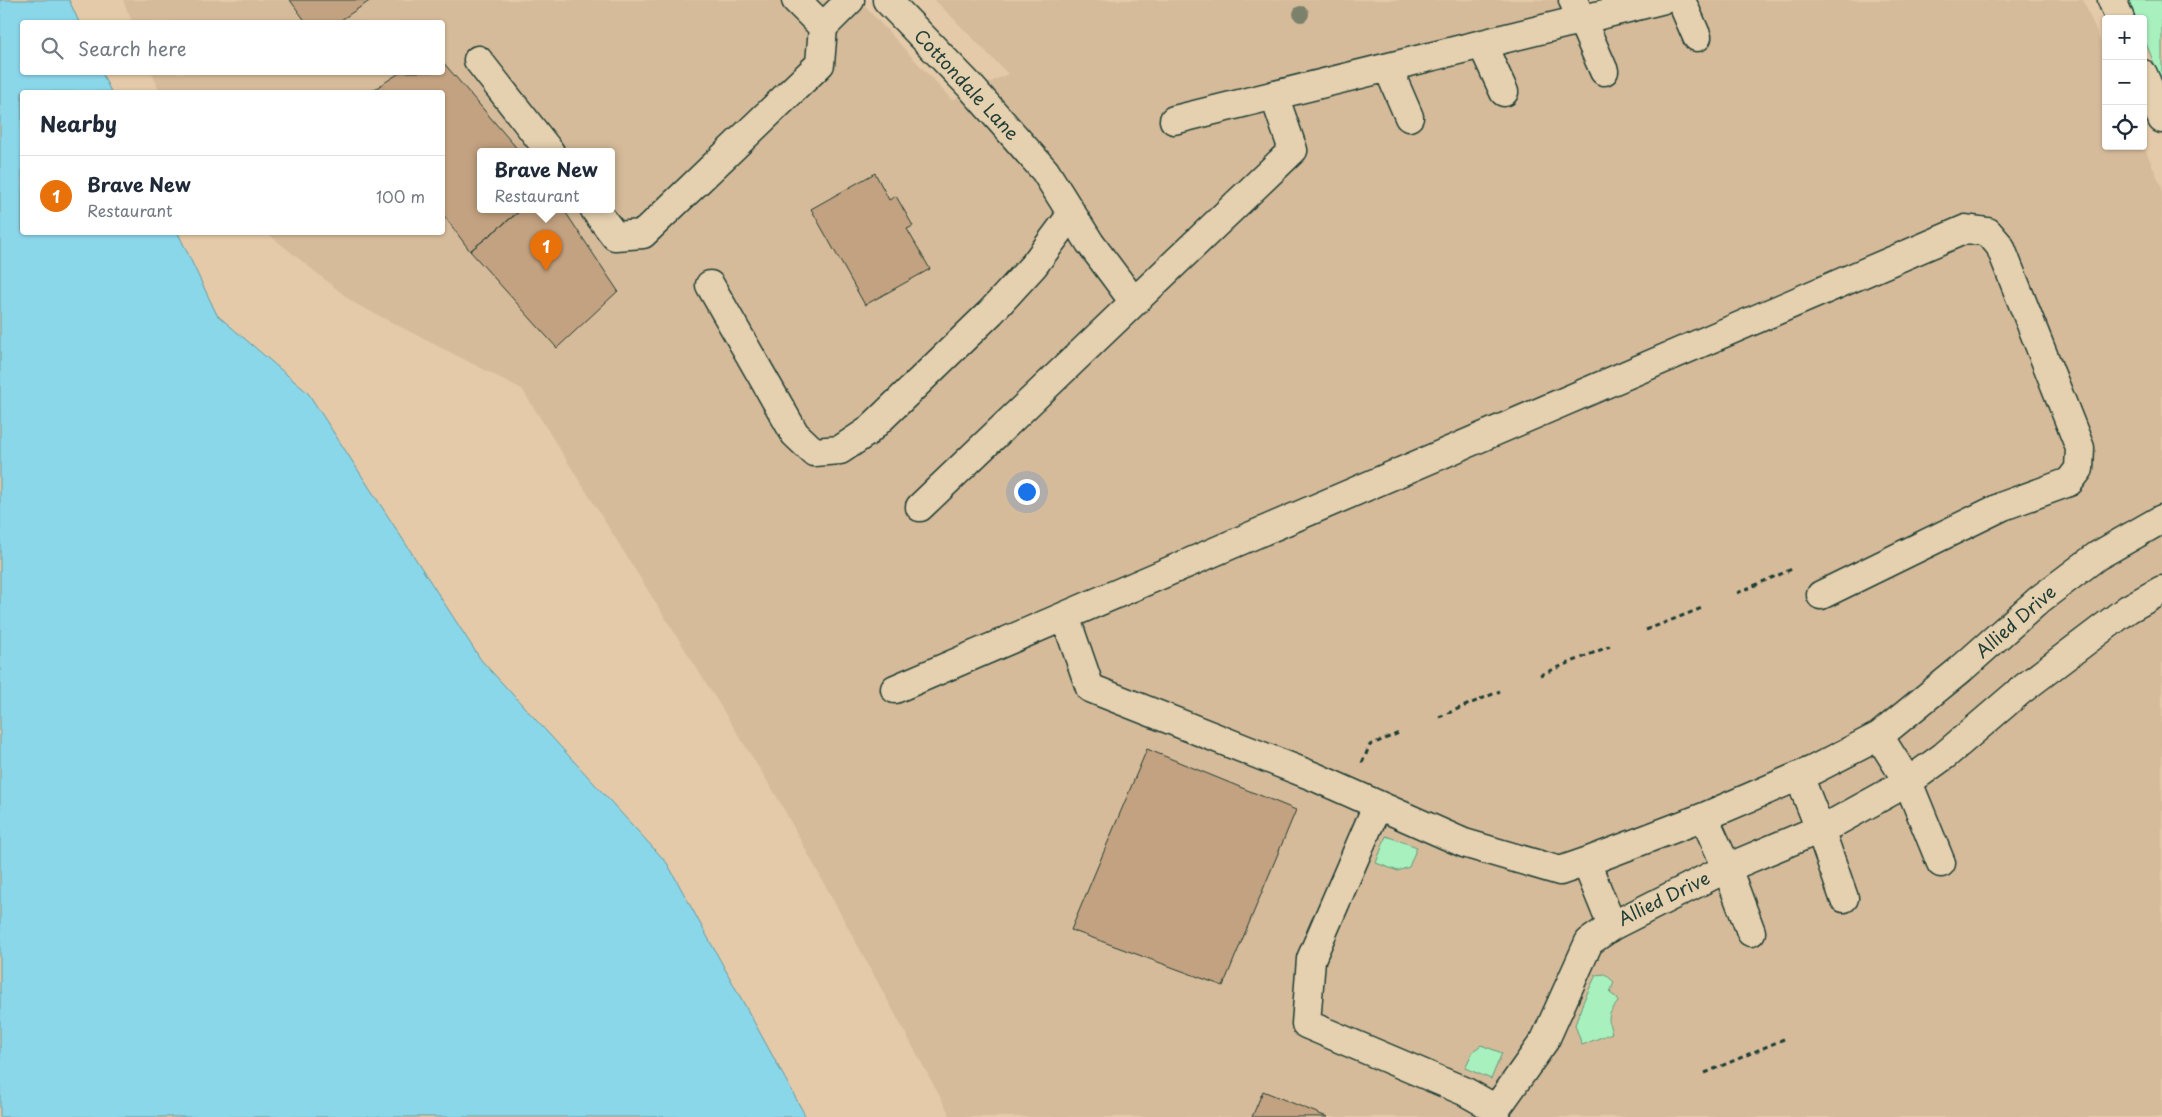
<!DOCTYPE html>
<meta charset="utf-8">
<style>
body{margin:0;font-family:"Playpen Sans",sans-serif;background:#f2f2f3;color:#1f2937}
.controls{position:absolute;right:15px;top:15px;display:grid;overflow:hidden;border-radius:5px;box-shadow:0 1px 4px #0004}
.controls button{width:45px;height:45px;display:grid;place-items:center;padding:0;border:0;border-bottom:1px solid #e0e1e3;background:#fff;color:#1f2937;font:25px sans-serif}
.you{position:absolute;left:1026px;top:491px;width:18px;height:18px;margin:-12px;border:4px solid #fff;border-radius:50%;background:#1a73e8;box-shadow:0 0 0 8px #1a73e833}
.badge{display:grid;place-items:center;width:32px;height:32px;border-radius:50%;background:#b45309;color:#fff;font-size:16px;font-weight:700}
.pin{position:absolute;translate:-50% -41px;filter:drop-shadow(0 1px 2px #0008)}
.pin::after{content:'';position:absolute;top:26px;width:18px;height:15px;background:inherit;clip-path:polygon(0 0,100% 0,50% 100%)}
.popup{position:absolute;left:477px;top:148px;width:138px;height:65px;box-sizing:border-box;display:grid;place-content:center;border-radius:5px;background:#fff;filter:drop-shadow(0 1px 4px #0005);font-size:16px;white-space:nowrap;color:#747a83}
.popup b{font-size:19px;color:#1f2937}
.popup::after{content:'';position:absolute;left:50%;top:100%;margin-left:-10px;border:10px solid transparent;border-top-color:#fff}
.list{margin:0;padding:0;list-style:none}
h2{display:flex;justify-content:space-between;align-items:center;height:65px;margin:0;padding:0 20px;font-size:21px}
h2 small{font-size:16px;font-weight:400;color:#747a83}
.list li{display:grid;grid-template-columns:32px 1fr auto;gap:15px;align-items:center;box-sizing:border-box;height:80px;padding:0 20px;border-top:1px solid #e0e1e3}
.list b{display:block;font-size:19px;white-space:nowrap}
.list p{margin:0;font-size:16px;white-space:nowrap;color:#747a83}
.list em{font-size:16px;font-style:normal;color:#747a83}
.icon{flex:none;width:28px;height:28px;fill:none;stroke:currentColor;stroke-width:2;stroke-linecap:round;stroke-linejoin:round}
.map{position:relative;flex:none;width:2162px;height:1117px;overflow:hidden}
.search{position:absolute;background:#fff;box-shadow:0 1px 4px #0004;left:20px;top:20px;width:425px;height:55px;display:flex;align-items:center;gap:12px;box-sizing:border-box;padding:0 18px;border-radius:5px;color:#747a83;font-size:19px}
.panel{position:absolute;background:#fff;box-shadow:0 1px 4px #0004;left:20px;top:90px;width:425px;height:145px;border-radius:5px}
.map>svg:first-child{display:block}
</style>
<div class="map">
<svg width="2162" height="1117" viewBox="0 0 2162 1117">
<rect width="100%" height="100%" fill="#e4caa8"/>
<filter id="ink" filterUnits="userSpaceOnUse"><feTurbulence type="fractalNoise" baseFrequency=".02" numOctaves="2"/><feDisplacementMap in="SourceGraphic" scale="10" xChannelSelector="R" yChannelSelector="G"/><feConvolveMatrix kernelMatrix="1 2 1 2 8 2 1 2 1" color-interpolation-filters="sRGB"/></filter>
<g filter="url(#ink)">
<!-- built -->
<path fill="#d6bb9a" fill-rule="evenodd" d="M123,0H859L952,100L1008,74L935,0H2083L2106,54V146H2143V144L2162,188V1117H951L776,795L522,389L354,303L267,233L442,232V92H160L152,73L442,72V22H132ZM481,152H611V210H481Z"/>
<!-- green -->
<path fill="#a8f0be" stroke="#649679" d="M2129,0H2162V83L2143,36V19H2136Z
M1386,836L1417,847L1409,867L1398,871L1376,863Z
M1605,974L1614,982L1610,993L1617,998L1618,1002C1608,1014 1607,1018 1612,1033L1582,1045L1575,1025L1583,1002L1596,975Z
M1481,1045L1502,1053L1491,1079L1465,1068L1473,1051Z"/>
<!-- water -->
<path fill="#8bd7ea" stroke="#6099a1" d="M0,0H69L79,22H22V72L102,73L111,92H22V232L178,233L217,315L308,393L481,660L667,863L806,1117H0Z"/>
<!-- building -->
<path fill="#c3a281" stroke="#1f3d34" d="M290,0H371L338,22H306Z
M442,61L520,152H481V210H521L470,251L442,213V92H370L401,72H442Z
M875,173L889,200L896,196L913,226L907,229L930,269L865,305L811,209Z
M521,210H564L618,291L557,348L470,251Z
M1147,749L1296,810L1223,986L1071,930Z
M1263,1091L1327,1117H1252Z"/>
<g fill="none" stroke-linecap="round" stroke-linejoin="round">
<!-- minor casing -->
<g stroke="#1f3d34" stroke-width="31">
<path id="minor" d="M796,0L823,27
M887,0L970,86L1045,171L1090,243L1134,302
M1573,0L1604,71
M1681,0L1697,37
M2112,0L2120,19
M1482,44L1504,92
M478,60L550,152
M1388,68L1409,117
M2143,74L2162,119
M1174,120L1661,0
M595,210L615,236L643,234L820,64L823,27L850,0
M710,285L795,434L814,452L840,450L867,432L991,312L1034,265L1072,214
M920,507L1293,150L1274,95
M1065,616L1090,688L1315,777L1464,843L1560,871L1586,862L1704,817L1813,770L1879,736L1960,670L2040,599L2097,556L2162,519
M895,689L1966,229L1988,232L2000,246L2080,448L2079,469L2069,482L2003,506L1821,595
M1879,736L1908,782L1941,863
M1799,776L1820,829L1844,898
M1377,806L1311,959L1306,1024L1464,1091L1496,1109L1545,1040L1589,942L1612,926L1727,868L1834,823L1908,782L1944,756L2020,691L2128,609L2162,590
M1704,817L1727,868L1751,932
M1586,862L1612,926"/>
</g>
<!-- path -->
<path stroke="#1f3d34" stroke-width="3" stroke-dasharray="5 4" stroke-linecap="butt" d="M1737,593L1792,569
M1646,630L1702,608
M1540,675L1610,646
M1439,717L1500,691
M1362,763L1370,745L1399,733
M1705,1073L1784,1039"/>
<!-- minor -->
<use href="#minor" stroke="#e5d0af" stroke-width="28"/>
</g>
<!-- trees -->
<circle fill="#7c816c" cx="1301" cy="14" r="8"/>
</g>
<g text-anchor="middle" stroke-width="4" stroke-linejoin="round" paint-order="stroke">
<!-- street labels -->
<g font-size="18" fill="#1f3d34" stroke="#e5d0af">
<text transform="translate(966 85) rotate(47)" y="6">Cottondale Lane</text>
<text transform="translate(2016 622) rotate(-41)" y="6">Allied Drive</text>
<text transform="translate(1664 899) rotate(-26)" y="6">Allied Drive</text>
</g>
</g>
</svg>
<div class="controls">
<button>+</button>
<button>−</button>
<button><svg class="icon" aria-label="locate" viewBox="0 0 24 24"><circle cx="12" cy="12" r="6"/><path d="M12 2v4M12 18v4M2 12h4M18 12h4"/></svg></button>
</div>
<div class="you"></div>
<div class="pin badge" style="left:546px;top:271px;background:#e8710a">1</div>
<div class="popup"><b>Brave New</b>Restaurant</div>
<div class="search"><svg class="icon" aria-label="search" viewBox="0 0 24 24"><circle cx="10" cy="10" r="6"/><path d="M15 15l6 6"/></svg>Search here</div>
<section class="panel">
<h2>Nearby<small></small></h2>
<ul class="list">
<li><span class="badge" style="background:#e8710a">1</span><div><b>Brave New</b><p>Restaurant</p></div><em>100 m</em></li>
</ul>
</section>
</div>
